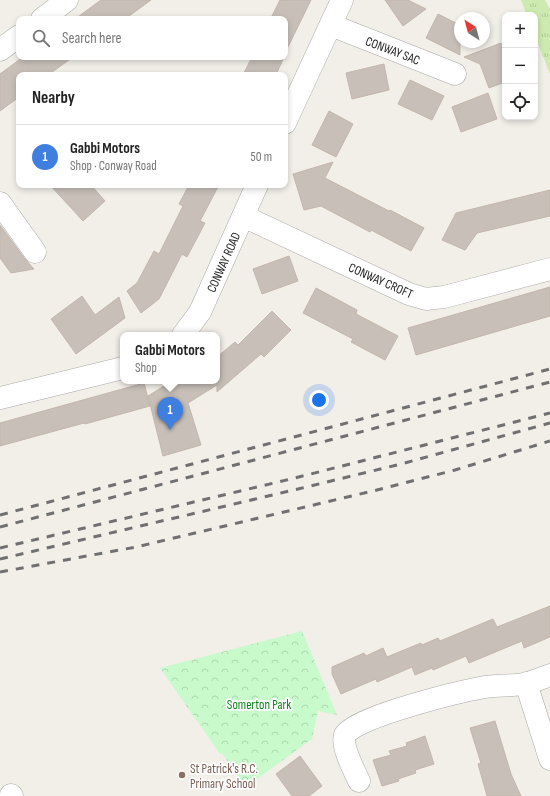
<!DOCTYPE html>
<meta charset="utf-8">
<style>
body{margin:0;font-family:"Sofia Sans Condensed",sans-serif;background:#f2f2f2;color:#222}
.controls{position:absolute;right:12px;top:12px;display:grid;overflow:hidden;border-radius:8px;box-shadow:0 2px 6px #0003}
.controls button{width:36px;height:36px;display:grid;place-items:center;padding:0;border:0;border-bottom:1px solid #e0e0e0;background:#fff;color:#222;font:20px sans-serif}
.compass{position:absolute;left:454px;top:12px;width:36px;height:36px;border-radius:50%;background:#fff;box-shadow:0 2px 6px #0003;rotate:324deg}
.you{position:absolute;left:319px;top:400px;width:14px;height:14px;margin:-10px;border:3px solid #fff;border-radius:50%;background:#1a73e8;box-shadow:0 0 0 6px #1a73e833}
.badge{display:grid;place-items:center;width:26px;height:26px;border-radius:50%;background:#d40000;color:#fff;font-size:13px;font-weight:700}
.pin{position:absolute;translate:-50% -33px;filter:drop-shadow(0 1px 2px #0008)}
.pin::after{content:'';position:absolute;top:21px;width:14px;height:12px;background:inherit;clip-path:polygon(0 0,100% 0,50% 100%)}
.popup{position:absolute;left:120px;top:332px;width:100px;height:52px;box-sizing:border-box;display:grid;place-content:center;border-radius:8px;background:#fff;filter:drop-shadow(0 1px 3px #0005);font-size:13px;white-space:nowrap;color:#767676}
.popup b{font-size:15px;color:#222}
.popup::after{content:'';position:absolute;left:50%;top:100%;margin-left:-8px;border:8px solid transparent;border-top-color:#fff}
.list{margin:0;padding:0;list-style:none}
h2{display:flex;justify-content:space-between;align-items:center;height:52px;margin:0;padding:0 16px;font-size:17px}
h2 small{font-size:13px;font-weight:400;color:#767676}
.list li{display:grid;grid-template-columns:26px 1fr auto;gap:12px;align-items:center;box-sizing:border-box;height:64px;padding:0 16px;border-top:1px solid #e0e0e0}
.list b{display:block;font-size:15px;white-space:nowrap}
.list p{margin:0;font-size:13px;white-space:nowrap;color:#767676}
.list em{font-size:13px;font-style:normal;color:#767676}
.icon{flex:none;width:22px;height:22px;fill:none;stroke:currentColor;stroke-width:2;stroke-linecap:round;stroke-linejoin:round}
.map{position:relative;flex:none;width:550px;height:796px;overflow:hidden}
.search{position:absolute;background:#fff;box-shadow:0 2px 6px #0003;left:16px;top:16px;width:272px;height:44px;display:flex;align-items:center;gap:10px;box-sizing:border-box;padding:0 14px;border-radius:8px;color:#767676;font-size:15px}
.panel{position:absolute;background:#fff;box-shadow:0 2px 6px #0003;left:16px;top:72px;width:272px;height:116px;border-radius:8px}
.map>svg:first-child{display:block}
</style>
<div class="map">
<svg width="550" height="796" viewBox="0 0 550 796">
<defs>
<pattern id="grass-tufts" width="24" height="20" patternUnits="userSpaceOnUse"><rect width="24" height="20" fill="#cdebb0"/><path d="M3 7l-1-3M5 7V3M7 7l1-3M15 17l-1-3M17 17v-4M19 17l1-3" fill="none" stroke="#b0c997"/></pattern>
<pattern id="park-crowns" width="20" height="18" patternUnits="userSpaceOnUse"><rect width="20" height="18" fill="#c8facc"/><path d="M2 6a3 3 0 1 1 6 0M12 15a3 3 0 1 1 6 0" fill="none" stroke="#acd6af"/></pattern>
</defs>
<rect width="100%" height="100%" fill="#f2efe9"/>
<!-- grass -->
<path fill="url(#grass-tufts)" d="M521,0H545L550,9V74L535,36V15H527Z"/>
<!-- park -->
<path fill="url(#park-crowns)" d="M302,631L337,715L318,711L312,739L246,787L222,753L220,754L160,668Z"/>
<!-- building -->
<path fill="#c7bfb8" stroke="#c4b6ab" d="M101,0H151L125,19H75Z
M280,0H311L285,53V19H278L272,16Z
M385,0H408L426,9L403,26Z
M438,14L460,25V55L426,38Z
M501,43L505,54V82L489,88L480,64L464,57Z
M23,57H73L48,75H19V97L0,111V74Z
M252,57H284L276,75H243Z
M384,64L389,90L352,99L346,73Z
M410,80L444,96L432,120L398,104Z
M488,93L497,119L461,132L452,107Z
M329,111L353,124L336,157L312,145Z
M333,162L325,178L389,211L390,210L424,228L411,251L371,230L370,232L321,206L304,210L293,174Z
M50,185H91L105,201L83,221Z
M189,185H219L200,221L205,223L187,257L182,254L159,299L141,313L127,291L137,283L154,251L159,254L183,206L179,204Z
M550,190V216L477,233L465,250L442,240L456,213Z
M0,225L25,259L34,269L11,273L0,258Z
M289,256L298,281L262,294L253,269Z
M550,287V316L416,355L408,328Z
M316,288L357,310L356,314L398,336L385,360L351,342L353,339L303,313Z
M82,296L95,315L119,297L125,318L76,354L51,319Z
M272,311L291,330L264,357L261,354L217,392V385L188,403L201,445L163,456L148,396L172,381H217V357L235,342L238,345Z
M144,383L150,406L85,424L84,423L0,446V423Z
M550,606V637L524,648L522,641L469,663L466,656L433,670L432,668L415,675L412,667L377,682L376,679L341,694L332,674V667L364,653L366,656L383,648L387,657L421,643L422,645L438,638L440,641L493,619L497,627Z
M495,721L511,774L521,796H487L478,764L481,763L470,728Z
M425,736L434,764L415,770L416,773L398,779L399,781L382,786L373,760L391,755L389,751L407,746L406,743Z
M300,756L322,786L309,796H292L276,774Z"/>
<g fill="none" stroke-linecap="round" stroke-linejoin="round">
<!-- minor casing -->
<g stroke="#a9a9a9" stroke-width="23">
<path id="minor" d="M42,19L67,0
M331,25L455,74
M0,50L19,36
M285,123L342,0
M0,203L35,252
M243,216L409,294L426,299L444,297L550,269
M183,335L200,312L257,185
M0,398L123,368
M526,683L550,759
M359,781C354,770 341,746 345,735C354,717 462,691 485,687C498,685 511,686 524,684C533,682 542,678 550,675
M11,795L12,796"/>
</g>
<!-- minor -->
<use href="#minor" stroke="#fff" stroke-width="22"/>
<!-- rail -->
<path stroke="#707070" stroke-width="3" stroke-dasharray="8 8" stroke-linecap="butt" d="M0,515L550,369
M0,527L550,382
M0,548L295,478L550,413
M0,559L298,489L401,464L550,423
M0,572L136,547L377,490L455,470L550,441"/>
</g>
<!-- markers -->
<circle fill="#8d6e63" stroke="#fff" stroke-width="1.5" cx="182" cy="775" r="4"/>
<g text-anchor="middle" stroke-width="3.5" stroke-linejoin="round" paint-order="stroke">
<!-- street labels -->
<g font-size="13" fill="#222" stroke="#fff">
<text transform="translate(393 50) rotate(21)" y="5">CONWAY SAC</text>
<text transform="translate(223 262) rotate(-66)" y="5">CONWAY ROAD</text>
<text transform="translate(381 280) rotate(24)" y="5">CONWAY CROFT</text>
</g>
<!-- park labels -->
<g font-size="13" fill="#0c8416" stroke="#fff">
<text x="259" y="709">Somerton Park</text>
</g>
<!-- education labels -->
<g font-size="13" fill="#785e54" stroke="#fff" text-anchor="start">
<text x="190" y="773">St Patrick's R.C.<tspan x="190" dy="15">Primary School</tspan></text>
</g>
</g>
</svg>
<div class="controls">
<button>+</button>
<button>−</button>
<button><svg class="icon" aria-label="locate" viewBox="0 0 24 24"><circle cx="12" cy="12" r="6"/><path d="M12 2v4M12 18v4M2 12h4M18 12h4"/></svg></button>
</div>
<svg class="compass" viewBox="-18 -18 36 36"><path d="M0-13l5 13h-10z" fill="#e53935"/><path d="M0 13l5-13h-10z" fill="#767676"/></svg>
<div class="you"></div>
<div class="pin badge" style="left:170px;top:430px;background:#3f7fe0">1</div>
<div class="popup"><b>Gabbi Motors</b>Shop</div>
<div class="search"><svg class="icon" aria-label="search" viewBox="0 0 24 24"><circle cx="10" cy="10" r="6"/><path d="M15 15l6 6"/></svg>Search here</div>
<section class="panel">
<h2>Nearby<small></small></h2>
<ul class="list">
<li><span class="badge" style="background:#3f7fe0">1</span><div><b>Gabbi Motors</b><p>Shop · Conway Road</p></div><em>50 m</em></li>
</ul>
</section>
</div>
